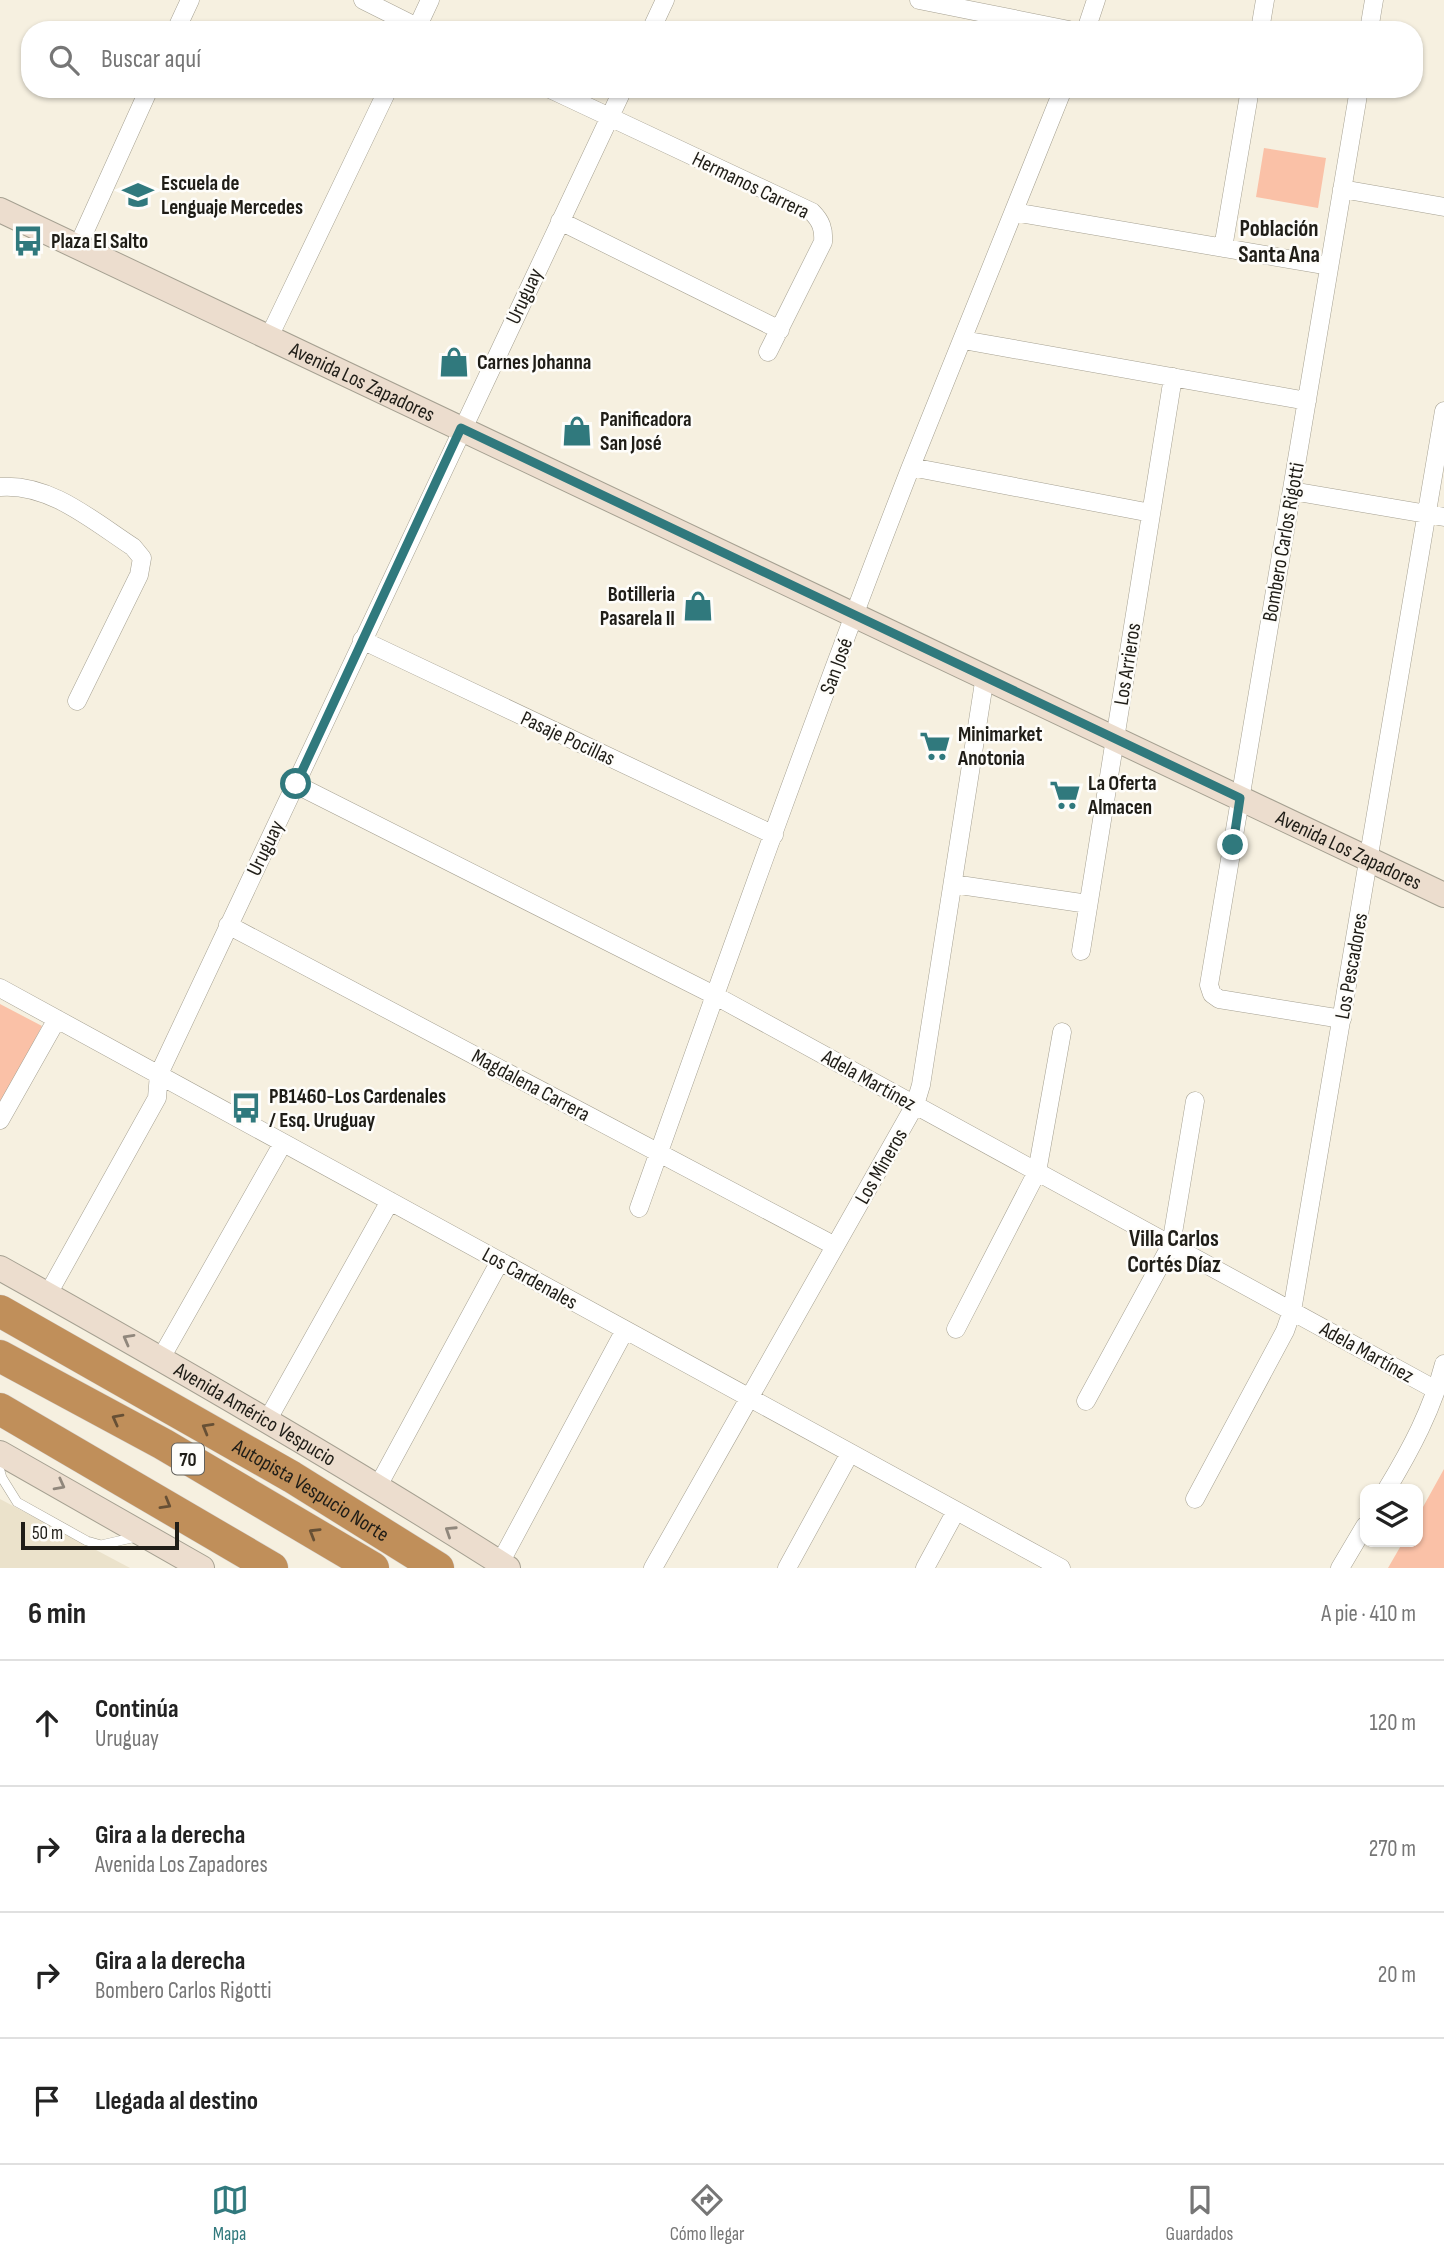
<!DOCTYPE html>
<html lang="es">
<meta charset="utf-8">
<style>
body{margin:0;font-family:"Sofia Sans Condensed",sans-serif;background:#f6f6f6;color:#222}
.controls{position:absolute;right:21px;bottom:21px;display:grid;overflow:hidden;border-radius:14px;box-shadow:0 2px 5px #0004}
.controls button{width:63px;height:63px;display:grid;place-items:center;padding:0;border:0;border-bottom:2px solid #e0e0e0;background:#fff;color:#222;font:35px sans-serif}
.scale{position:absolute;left:21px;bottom:18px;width:158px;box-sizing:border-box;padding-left:7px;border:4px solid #1f1d17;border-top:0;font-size:19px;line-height:24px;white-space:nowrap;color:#1f1d17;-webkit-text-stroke:5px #fefdfa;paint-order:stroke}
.stop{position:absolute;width:21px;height:21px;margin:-16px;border:5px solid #30797d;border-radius:50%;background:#fff}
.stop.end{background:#30797d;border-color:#fff;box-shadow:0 2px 7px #0008}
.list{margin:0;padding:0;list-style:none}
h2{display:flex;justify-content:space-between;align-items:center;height:91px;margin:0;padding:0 28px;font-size:30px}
h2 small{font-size:23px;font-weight:400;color:#767676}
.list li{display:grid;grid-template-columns:46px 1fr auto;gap:21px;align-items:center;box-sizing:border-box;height:126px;padding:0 28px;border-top:2px solid #e0e0e0}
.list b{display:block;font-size:26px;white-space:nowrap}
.list p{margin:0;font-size:23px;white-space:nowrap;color:#767676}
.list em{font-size:23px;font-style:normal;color:#767676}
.icon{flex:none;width:38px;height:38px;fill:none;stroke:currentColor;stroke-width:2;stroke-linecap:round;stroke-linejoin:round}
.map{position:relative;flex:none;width:1444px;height:1568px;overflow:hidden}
.search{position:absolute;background:#fff;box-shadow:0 2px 5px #0004;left:21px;right:21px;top:21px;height:77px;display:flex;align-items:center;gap:18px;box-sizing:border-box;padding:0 24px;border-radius:28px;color:#767676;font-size:26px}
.sheet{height:595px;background:#fff}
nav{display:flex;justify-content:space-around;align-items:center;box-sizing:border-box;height:98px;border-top:2px solid #e0e0e0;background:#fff;font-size:19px;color:#767676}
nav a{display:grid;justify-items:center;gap:4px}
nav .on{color:#30797d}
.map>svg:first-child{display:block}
</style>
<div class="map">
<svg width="1444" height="1568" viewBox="0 0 1444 1568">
<rect width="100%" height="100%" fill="#f6f0e0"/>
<!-- built -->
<path fill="#ebe2cb" d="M0,1499L130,1568H0Z"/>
<!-- green -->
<path fill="#fac1a7" d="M1264,148L1326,158L1318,208L1256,197Z
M0,1004L42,1026L0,1106Z
M1444,1469V1568H1388L1403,1542H1418V1516Z"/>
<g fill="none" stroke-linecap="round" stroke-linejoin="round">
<!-- service casing -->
<g stroke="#a5a091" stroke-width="10">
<path id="service" d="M0,1471L2,1478L17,1502L87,1541L101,1545L136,1537"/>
</g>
<!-- minor casing -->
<g stroke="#a5a091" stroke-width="19">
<path id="minor" d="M363,0L423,30
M919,0L1069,30
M176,30L190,0
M416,30L430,0
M651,30L665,0
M1086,30L1096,0
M1260,30L1265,0
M1369,30L1374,0
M550,89L812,212C821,221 824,229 823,242L768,352
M1342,189L1444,207
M1014,212L1329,266
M560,221L780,330
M78,246L149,89
M1223,248L1250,89
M269,337L388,89
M963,340L1307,401
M911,467L1151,513
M0,487C50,483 93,521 133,547L142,558L139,575L77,701
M1292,491L1444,517
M362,640L774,835
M295,784L714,995L1436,1390
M953,884L1088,904
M228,925L835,1246
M1081,951L1173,377
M0,988L1061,1568
M1342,1019L1219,999L1212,994L1209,985L1359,89
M0,1120L57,1019
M639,1208C727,961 815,713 910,469C960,342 1013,216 1063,89
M48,1294L157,1098L159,1074L623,89
M956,1329L1037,1172L1062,1032
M161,1358L283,1143
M1086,1401L1171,1245L1195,1101
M268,1419L390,1201
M378,1486L500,1261
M1387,1489C1411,1449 1432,1410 1444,1364
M1195,1499L1285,1331L1292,1311L1444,411
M500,1563L625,1330
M653,1568L915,1105L921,1085L985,676
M787,1568L850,1453
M925,1568L956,1511
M1340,1568L1365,1526"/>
</g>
<!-- secondary casing -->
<g stroke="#a5a091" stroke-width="26">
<g id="secondary">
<path id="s1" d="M0,210L1444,895"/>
<path id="s2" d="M0,1268C172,1364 342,1462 508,1568"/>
<path d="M0,1453L202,1568"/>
</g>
</g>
<!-- motorway casing -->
<g stroke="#d7d6d5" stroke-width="33">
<g id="motorway">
<path id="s3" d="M0,1311L292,1477L438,1568"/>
<path d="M0,1356L163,1444L373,1568"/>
<path d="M0,1409L272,1568"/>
</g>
</g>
<!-- service -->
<use href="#service" stroke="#fff" stroke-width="9"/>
<!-- minor -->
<use href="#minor" stroke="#fff" stroke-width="18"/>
<!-- secondary -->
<use href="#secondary" stroke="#ecddce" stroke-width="24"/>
<!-- motorway -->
<use href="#motorway" stroke="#c08f5a" stroke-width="32"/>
</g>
<!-- one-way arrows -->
<defs><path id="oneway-chevron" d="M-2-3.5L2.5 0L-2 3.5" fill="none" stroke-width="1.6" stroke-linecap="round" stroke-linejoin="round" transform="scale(1.75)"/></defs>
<g stroke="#90877c">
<use href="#oneway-chevron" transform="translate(128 1339) rotate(-151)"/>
<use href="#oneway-chevron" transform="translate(60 1485) rotate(28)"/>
<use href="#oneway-chevron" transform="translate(450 1531) rotate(-147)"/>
</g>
<g stroke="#675035">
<use href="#oneway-chevron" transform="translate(117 1419) rotate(-152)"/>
<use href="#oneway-chevron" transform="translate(207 1428) rotate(-150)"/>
<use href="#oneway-chevron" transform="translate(166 1504) rotate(30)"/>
<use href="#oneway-chevron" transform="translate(314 1533) rotate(-149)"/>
</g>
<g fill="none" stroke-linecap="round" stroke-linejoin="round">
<!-- route -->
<path stroke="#30797d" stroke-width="9" d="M296,784L461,428L1240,798L1233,845"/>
</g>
<!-- icons -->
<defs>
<g id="school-bare" transform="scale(2.415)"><path d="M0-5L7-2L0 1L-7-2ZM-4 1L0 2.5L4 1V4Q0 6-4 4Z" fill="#30797d" stroke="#fefdfa" stroke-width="2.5" paint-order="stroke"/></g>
<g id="bus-bare" transform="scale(2.415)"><path d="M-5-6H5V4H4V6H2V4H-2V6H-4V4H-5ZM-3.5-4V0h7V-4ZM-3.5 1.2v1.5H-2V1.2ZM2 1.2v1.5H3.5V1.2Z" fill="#30797d" stroke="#fefdfa" stroke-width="2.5" paint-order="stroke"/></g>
<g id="shop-bare" transform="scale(2.415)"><path d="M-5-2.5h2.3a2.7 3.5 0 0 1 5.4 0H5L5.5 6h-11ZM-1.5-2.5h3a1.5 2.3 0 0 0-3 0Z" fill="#30797d" stroke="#fefdfa" stroke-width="2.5" paint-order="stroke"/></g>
<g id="supermarket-bare" transform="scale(2.415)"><path d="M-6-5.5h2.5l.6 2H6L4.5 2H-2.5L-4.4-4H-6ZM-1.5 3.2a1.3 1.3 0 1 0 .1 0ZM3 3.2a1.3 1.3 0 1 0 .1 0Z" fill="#30797d" stroke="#fefdfa" stroke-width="2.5" paint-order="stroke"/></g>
</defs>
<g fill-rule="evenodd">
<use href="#school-bare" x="138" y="195"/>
<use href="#bus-bare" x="28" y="241"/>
<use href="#shop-bare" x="454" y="362"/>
<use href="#shop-bare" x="577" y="431"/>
<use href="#shop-bare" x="698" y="606"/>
<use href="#supermarket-bare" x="935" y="746"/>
<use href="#supermarket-bare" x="1065" y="795"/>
<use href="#bus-bare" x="246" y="1108"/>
</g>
<g text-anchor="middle" stroke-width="5" stroke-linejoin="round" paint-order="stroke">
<!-- shield labels -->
<rect fill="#fefdfa" stroke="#62605b" stroke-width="2" x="172" y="1443.5" width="32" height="31" rx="5"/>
<g font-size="19" font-weight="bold" fill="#1f1d17">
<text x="188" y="1466">70</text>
</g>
<!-- poi labels -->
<g font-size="21" font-weight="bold" fill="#1f1d17" stroke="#fefdfa" text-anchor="start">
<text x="161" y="190">Escuela de<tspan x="161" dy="24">Lenguaje Mercedes</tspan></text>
<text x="51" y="248">Plaza El Salto</text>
<text x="477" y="369">Carnes Johanna</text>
<text x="600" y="426">Panificadora<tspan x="600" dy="24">San José</tspan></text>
<text x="675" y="601" text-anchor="end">Botilleria<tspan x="675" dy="24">Pasarela II</tspan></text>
<text x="958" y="741">Minimarket<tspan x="958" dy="24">Anotonia</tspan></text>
<text x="1088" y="790">La Oferta<tspan x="1088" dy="24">Almacen</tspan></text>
<text x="269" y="1103">PB1460-Los Cardenales<tspan x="269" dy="24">/ Esq. Uruguay</tspan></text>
</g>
<!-- street labels -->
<g font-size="21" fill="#1f1d17" stroke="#fefdfa">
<text transform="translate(751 185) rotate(26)" y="7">Hermanos Carrera</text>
<text transform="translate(524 296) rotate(-65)" y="7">Uruguay</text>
<text dy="7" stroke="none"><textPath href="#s1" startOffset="401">Avenida Los Zapadores</textPath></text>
<text transform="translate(1283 542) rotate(-80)" y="7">Bombero Carlos Rigotti</text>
<text transform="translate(1127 664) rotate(-81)" y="7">Los Arrieros</text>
<text transform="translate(836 666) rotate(-70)" y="7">San José</text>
<text transform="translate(568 738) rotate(25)" y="7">Pasaje Pocillas</text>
<text transform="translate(265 848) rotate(-64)" y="7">Uruguay</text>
<text dy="7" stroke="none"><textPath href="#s1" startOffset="1493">Avenida Los Zapadores</textPath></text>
<text transform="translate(1351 966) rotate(-80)" y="7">Los Pescadores</text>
<text transform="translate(869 1080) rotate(29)" y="7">Adela Martínez</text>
<text transform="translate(531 1085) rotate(28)" y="7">Magdalena Carrera</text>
<text transform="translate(881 1166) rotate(-60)" y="7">Los Mineros</text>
<text transform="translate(530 1278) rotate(29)" y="7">Los Cardenales</text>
<text transform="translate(1367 1352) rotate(29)" y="7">Adela Martínez</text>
<text dy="7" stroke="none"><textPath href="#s2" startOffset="294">Avenida Américo Vespucio</textPath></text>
<text dy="7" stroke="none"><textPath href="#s3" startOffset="359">Autopista Vespucio Norte</textPath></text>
</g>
<!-- neighbourhood labels -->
<g font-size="23" font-weight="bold" fill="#1f1d17" stroke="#fefdfa">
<text x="1279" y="236">Población<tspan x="1279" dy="26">Santa Ana</tspan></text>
<text x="1174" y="1246">Villa Carlos<tspan x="1174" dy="26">Cortés Díaz</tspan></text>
</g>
</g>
</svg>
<div class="controls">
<button><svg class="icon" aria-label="layers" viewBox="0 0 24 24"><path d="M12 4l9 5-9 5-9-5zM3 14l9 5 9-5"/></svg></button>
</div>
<div class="scale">50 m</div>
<div class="stop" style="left:296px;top:784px"></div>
<div class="stop end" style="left:1233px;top:845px"></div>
<div class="search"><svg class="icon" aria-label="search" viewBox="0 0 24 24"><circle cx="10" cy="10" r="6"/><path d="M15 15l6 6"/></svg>Buscar aquí</div>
</div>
<section class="sheet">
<h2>6 min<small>A pie · 410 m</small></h2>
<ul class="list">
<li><svg class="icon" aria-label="ahead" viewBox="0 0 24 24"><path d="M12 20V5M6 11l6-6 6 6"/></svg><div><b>Continúa</b><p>Uruguay</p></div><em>120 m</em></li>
<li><svg class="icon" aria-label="right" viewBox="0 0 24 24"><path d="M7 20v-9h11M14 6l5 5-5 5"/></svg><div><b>Gira a la derecha</b><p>Avenida Los Zapadores</p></div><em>270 m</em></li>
<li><svg class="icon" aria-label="right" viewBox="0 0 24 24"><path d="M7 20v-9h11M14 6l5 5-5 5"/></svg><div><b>Gira a la derecha</b><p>Bombero Carlos Rigotti</p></div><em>20 m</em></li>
<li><svg class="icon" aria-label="arrive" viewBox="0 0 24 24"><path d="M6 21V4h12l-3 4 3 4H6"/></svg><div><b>Llegada al destino</b></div></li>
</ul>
</section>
<nav>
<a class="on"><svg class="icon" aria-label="map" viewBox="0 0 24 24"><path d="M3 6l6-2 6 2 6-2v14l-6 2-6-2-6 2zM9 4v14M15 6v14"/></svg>Mapa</a>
<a><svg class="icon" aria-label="directions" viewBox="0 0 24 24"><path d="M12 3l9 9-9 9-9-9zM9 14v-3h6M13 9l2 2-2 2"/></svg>Cómo llegar</a>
<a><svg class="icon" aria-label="saved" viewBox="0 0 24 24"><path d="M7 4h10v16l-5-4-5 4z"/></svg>Guardados</a>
</nav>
